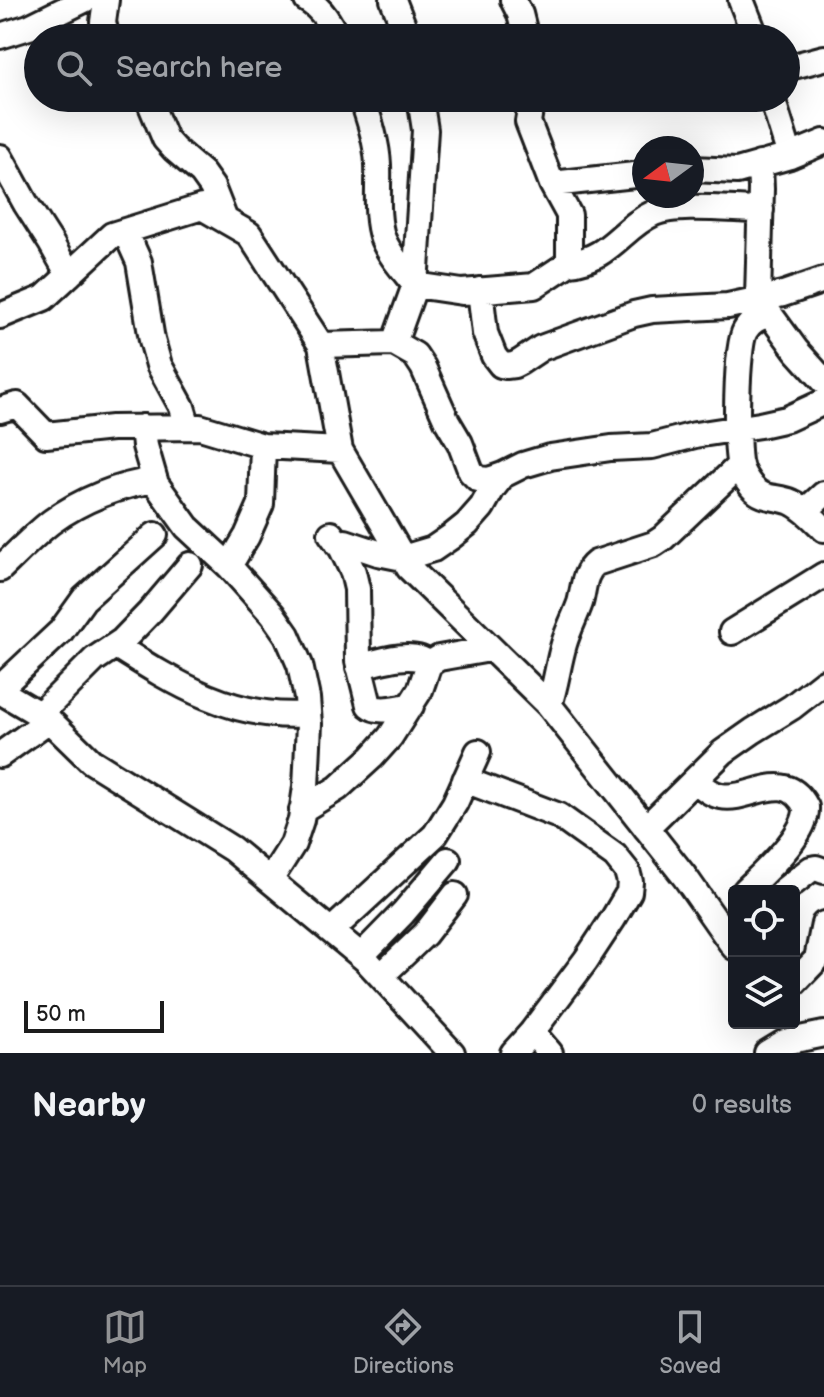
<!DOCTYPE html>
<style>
body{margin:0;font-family:"Balsamiq Sans",sans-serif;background:#20242c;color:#f1f3f6}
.controls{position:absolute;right:24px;bottom:24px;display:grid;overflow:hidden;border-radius:8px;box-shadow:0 8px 32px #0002}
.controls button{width:72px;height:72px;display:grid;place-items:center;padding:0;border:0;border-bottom:2px solid #363941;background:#171b24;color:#f1f3f6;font:40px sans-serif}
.compass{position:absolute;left:632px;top:136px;width:72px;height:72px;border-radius:50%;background:#171b24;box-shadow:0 8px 32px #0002;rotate:255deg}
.scale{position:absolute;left:24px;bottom:20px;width:140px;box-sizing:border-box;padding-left:8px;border:4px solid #1c1c1c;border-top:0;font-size:22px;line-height:28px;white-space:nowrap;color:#1c1c1c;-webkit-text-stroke:6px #fff;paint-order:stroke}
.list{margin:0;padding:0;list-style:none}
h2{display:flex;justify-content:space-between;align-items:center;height:104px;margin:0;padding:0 32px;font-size:34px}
h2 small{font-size:26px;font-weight:400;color:#9ea1a6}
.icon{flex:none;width:44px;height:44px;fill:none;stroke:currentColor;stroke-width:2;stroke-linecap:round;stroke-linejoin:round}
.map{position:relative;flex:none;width:824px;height:1053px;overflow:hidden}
.search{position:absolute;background:#171b24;box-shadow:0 8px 32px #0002;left:24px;right:24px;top:24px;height:88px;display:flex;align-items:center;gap:20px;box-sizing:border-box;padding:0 28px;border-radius:44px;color:#9ea1a6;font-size:30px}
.sheet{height:232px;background:#171b24}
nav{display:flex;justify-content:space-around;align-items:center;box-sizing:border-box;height:112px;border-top:2px solid #363941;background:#171b24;font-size:22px;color:#9ea1a6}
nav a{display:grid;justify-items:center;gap:4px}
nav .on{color:#919294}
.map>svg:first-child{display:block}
</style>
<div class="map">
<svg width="824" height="1053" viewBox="0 0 824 1053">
<rect width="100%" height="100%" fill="#fff"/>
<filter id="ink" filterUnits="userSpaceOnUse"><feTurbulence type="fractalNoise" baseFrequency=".0125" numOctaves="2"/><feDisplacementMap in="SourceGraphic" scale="16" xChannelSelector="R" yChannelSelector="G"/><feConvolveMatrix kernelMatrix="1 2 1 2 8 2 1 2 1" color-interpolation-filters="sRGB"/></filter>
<g filter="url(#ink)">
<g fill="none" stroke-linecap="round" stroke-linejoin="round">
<!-- minor casing -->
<g stroke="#1c1c1c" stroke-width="30">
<path id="minor" d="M106,0L103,22L107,38
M307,0C322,9 330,23 337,38
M393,0L408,38
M513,0L520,14L526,38
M741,0L756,38
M0,36L29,27L84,0
M786,68L824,58
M148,98L165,139L174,149L202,173L212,187L225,220
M362,98C369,119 377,142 378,165C379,189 375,216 383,239C390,256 404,271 415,285
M532,98L528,122L552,184
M772,98L790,156
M0,157L26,204L51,243L69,275
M760,164L761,189L758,298L796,350L824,381
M692,169L737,171L790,156L824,142
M125,231L139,262L152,340L159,365L182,407L188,427
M569,263C609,260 622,227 654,213C676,203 735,210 761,210
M415,285L425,130L420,98
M480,290L485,333L494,356L501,365L506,366L514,365L520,362L541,348L634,314L652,310L728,306L783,294L824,280
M770,314C759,318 751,320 745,331C736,346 735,448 740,466C742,473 747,481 752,487C763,500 777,496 791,502C804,508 814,519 824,529
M0,316L44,298L112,235L202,207L249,234L321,345L394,343L415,285L462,292L534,286L569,263V215L552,184L644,174
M394,343L415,355L423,367L447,421L460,443L471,472L478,479L489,480L503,475
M321,345L340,450L409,568L549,705L685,877L734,947
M0,410L17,405L46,435L112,428L200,427L263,446L340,450
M143,427L145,446L156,484L187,527L229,566L273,615L287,635L300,665L307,698L309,724L306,787L301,820L293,844L270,880
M805,511L824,494
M331,534L342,549L353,572L357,589L358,661L369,705C379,714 398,707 411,706
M338,544L345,542L378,553L403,558L433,549L452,536L467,524L482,507L492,489L503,475L523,465L550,457L611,448L652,446L695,435L760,425L787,419L824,402
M229,566L247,536L261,504L263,446
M0,569C17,553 33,536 51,522C81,500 119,485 155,480
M732,632L824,575
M116,646C174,683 236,721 308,714
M359,667C377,662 414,649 429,664
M0,688L61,631L84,599L155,535
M0,691L49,720
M549,705C556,685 558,664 564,644C568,630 575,617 580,603C584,589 583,573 596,563L654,544L663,538L740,465
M40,714L95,659L122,641L150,612L190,565
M0,755L49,720L91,761L232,849L366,960L452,1053
M465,780L559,816L615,856L627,871L630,882L629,892L613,919L586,960L532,1032L513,1053
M695,780C703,787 710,794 721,796C750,802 785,766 806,807C808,834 763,873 745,891
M302,810L338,788L372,757L390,737L420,690L429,664L439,658L490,649
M646,828L723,752L753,731L792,707L824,682
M783,891L811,869L816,868L824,871
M331,931L435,835L455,803L478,752
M361,956L403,913L448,860
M381,976L425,934L455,895
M794,983L817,959L824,924
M532,1032L550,1053
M767,1053L785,1042L824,1034"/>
</g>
<!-- minor -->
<use href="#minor" stroke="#fff" stroke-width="24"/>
</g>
</g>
</svg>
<div class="controls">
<button><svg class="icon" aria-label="locate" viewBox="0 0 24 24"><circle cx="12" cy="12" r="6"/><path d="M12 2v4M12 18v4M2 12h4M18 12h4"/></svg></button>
<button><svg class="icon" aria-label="layers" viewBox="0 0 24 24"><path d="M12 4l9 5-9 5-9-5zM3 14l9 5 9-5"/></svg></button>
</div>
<svg class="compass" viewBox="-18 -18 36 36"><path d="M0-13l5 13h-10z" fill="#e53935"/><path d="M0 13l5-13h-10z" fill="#9ea1a6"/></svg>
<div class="scale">50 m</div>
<div class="search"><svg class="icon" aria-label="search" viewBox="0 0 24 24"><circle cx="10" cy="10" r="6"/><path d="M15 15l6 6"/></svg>Search here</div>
</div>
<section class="sheet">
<h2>Nearby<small>0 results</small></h2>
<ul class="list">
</ul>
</section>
<nav>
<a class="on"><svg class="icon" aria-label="map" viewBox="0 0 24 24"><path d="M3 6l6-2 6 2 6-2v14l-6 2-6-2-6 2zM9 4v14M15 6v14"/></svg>Map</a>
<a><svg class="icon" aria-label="directions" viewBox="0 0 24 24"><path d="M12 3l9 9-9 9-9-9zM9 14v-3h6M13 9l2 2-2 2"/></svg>Directions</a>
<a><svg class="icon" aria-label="saved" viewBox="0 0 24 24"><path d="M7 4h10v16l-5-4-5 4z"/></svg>Saved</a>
</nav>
